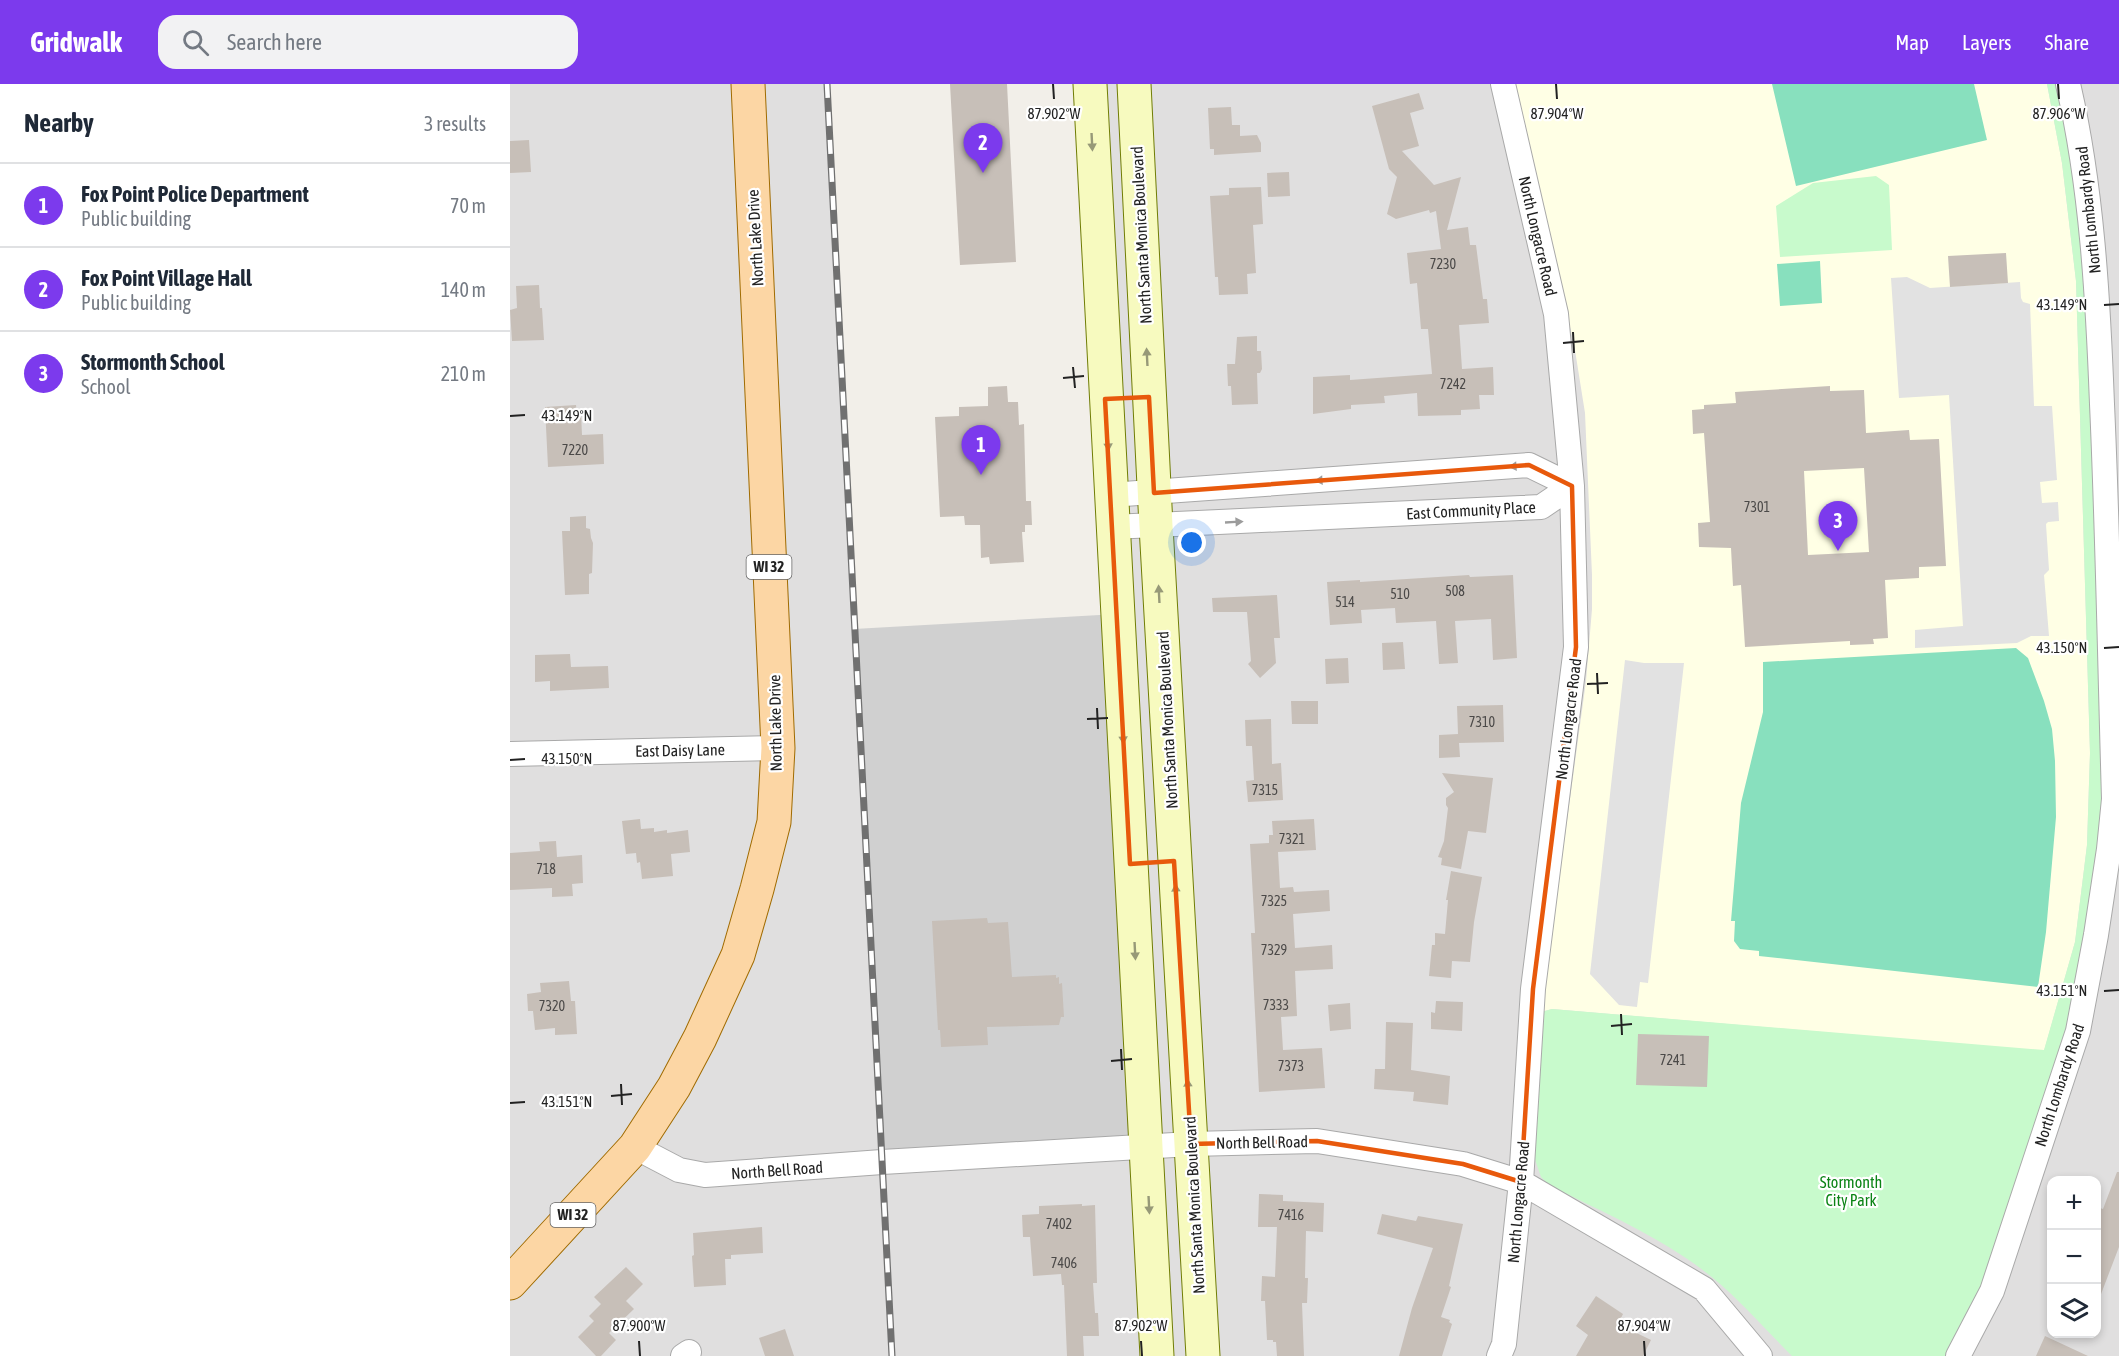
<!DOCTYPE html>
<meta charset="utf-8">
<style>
body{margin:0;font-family:"Asap Condensed",sans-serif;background:#f2f2f3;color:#1f2937}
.controls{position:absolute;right:18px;bottom:18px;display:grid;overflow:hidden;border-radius:12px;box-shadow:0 3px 9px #0003}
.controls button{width:54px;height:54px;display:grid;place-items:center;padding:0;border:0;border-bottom:2px solid #e0e1e3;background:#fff;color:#1f2937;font:30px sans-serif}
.you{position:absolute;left:682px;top:459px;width:21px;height:21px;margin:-15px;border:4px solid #fff;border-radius:50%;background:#1a73e8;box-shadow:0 0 0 9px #1a73e833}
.badge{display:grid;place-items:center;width:39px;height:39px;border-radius:50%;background:#7c3aed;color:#fff;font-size:20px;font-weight:700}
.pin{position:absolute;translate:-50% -50px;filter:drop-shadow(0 2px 3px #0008)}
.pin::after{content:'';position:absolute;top:32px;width:21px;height:18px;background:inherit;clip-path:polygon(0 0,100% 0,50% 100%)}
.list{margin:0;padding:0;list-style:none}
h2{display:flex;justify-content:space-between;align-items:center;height:78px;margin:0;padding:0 24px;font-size:26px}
h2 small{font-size:20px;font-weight:400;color:#747a83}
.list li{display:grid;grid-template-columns:39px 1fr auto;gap:18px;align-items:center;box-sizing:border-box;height:84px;padding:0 24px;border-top:2px solid #e0e1e3}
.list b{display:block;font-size:22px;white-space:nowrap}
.list p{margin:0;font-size:20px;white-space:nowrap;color:#747a83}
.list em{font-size:20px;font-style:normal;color:#747a83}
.icon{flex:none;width:33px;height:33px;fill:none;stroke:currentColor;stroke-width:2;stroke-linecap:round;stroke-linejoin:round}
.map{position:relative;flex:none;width:1609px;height:1272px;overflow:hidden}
header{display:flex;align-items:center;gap:36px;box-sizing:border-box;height:84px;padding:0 30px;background:#7c3aed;color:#fff}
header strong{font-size:28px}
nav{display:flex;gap:33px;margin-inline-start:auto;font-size:21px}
.search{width:420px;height:54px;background:#f2f2f3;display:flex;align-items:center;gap:15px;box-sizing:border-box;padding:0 21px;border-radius:18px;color:#747a83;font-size:22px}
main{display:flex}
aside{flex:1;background:#fff}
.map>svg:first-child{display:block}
</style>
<header>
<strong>Gridwalk</strong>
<div class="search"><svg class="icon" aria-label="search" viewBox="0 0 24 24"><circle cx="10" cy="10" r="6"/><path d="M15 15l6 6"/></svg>Search here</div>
<nav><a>Map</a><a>Layers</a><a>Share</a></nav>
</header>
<main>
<aside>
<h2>Nearby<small>3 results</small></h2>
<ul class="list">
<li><span class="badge">1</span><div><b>Fox Point Police Department</b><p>Public building</p></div><em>70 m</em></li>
<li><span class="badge">2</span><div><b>Fox Point Village Hall</b><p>Public building</p></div><em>140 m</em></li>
<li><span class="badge">3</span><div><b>Stormonth School</b><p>School</p></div><em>210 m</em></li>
</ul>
</aside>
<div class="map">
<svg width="1609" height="1272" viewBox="0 0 1609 1272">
<rect width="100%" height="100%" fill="#f2efe9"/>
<!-- residential -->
<path fill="#e0dfdf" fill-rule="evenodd" d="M0,0H317L371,1077L635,1063L580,0H1609V1272H0ZM1542,1096H1586V1250H1542Z"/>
<!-- education -->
<path fill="#ffffe5" d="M1003,0H1537L1552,79L1566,197L1580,669L1577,761L1565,858L1534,967L1042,925L1031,928L1076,597L1082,525V491L1075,329L1064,260Z"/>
<!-- religious -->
<path fill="#d0d0d0" d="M607,530L635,1063L372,1078L344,545Z"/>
<!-- park -->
<path fill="#c8facc" d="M1537,0H1550L1572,153L1586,403L1593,670L1591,725L1583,805L1558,941L1477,1188L1439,1272H1282C1256,1246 1231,1217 1203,1194C1154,1154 1094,1129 1039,1101L1031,1093L1022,1067L1031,928L1042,925L1534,966L1565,858L1577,761L1580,669L1566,197L1552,79Z
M1366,92L1379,101L1382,166L1270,173L1266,122L1303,99Z"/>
<!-- pitch -->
<path fill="#88e0be" d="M1262,0H1464L1477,56L1286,102Z
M1310,177L1312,219L1270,222L1267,180Z
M1506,564L1518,574L1534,617L1542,645L1545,677L1546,733L1536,848L1528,903L1249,872V867L1230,865L1224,857L1225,837H1221L1231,719L1253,628V578Z"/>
<!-- parking -->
<path fill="#e2e2e2" d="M1397,193L1420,204L1510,198L1511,214L1513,218L1520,220L1524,322H1542L1547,396L1530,398L1532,419L1548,418L1549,437L1538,438L1536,440L1539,486L1534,491L1539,552H1521L1507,559L1405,564V546L1453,542L1439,311L1389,314L1381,194Z
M1115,576L1134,579H1174L1138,899L1130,898L1127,923L1109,921L1080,890Z"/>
<!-- building -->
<path fill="#c7bfb8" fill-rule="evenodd" d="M440,0H497L506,178L450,181Z
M909,9L914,25L900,29L909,62L892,67L924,101L951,93L937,146L958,143L960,161H966L973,215H977L979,239L949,241L952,285L983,283L984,311H969L970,325L951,326V331L908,332L907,309L874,312L875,319L841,321V325L803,330V293L840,291V296L922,290L918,245H911L907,199L900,200L897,169L931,165L926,127L920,129L919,126L886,135L877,130L887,93L879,85L862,22Z
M721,23L722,41H730V52L747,51L751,59V68L704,71V65H700L698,24Z
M19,56L21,88L0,89V57Z
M779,88L780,112L758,113L757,89Z
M751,103L753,140L743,141L746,189L737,190L738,210L709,211L708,193H705L700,112L719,111V104Z
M1496,169L1498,199L1440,203L1438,172Z
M29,201L30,224H32L34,256L2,257L0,226L7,224L6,202Z
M747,252V267H751L752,285L750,289H747L748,320L722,321L721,302H718L717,280H725L727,253Z
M497,302L498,318H508L509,341L514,340L516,417H521L522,441H515V448H512L514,478L480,480L479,473L471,474L470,441H455L454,432L430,433L425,333L449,332V323L478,322V303Z
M1320,302V307L1354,306L1356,349L1399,346L1400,356L1429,355L1436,482L1409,483V494L1375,496L1378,554L1363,555L1364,560L1340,561V557L1235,563L1231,501L1223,502L1221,464L1189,463L1188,439L1200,438L1194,349L1183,350L1182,326L1194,325V321L1226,319L1225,308ZM1354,384L1359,468L1298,471L1294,387Z
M66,321L67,329H71L72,351L93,350L94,380L38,383L35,323Z
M76,432V444L80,445L81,454L83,459L82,489L79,490V510L55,511L52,447H60V433Z
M959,491L960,493L1003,491L1007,574L983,576L981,535L945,537L948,579L929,580L926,537L886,539L885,524L851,526L852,539L820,541L817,498L850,496V498Z
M767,511L770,554H764L766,579L750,594L738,580L741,577L737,528H703L702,514Z
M893,558L895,585L873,586L872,559Z
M60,570L61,583L98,582L99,604L40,607V597L25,598V571Z
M838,574L839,599L816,600L815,575Z
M781,617H808V640H782Z
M993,621L994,658L949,659L950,673L929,674V651L948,650L947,622Z
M761,635L762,680L771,679L773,716L738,718L736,697L744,696L742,662H736L735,636Z
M932,689L983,694L976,749L958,747L951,785L931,781L932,774L928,773L934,757L938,724L936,721V714L944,708Z
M130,735L131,745L144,744V748L157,746V749L178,746L180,768L161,770L163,792L132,795L130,778L127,779L126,769L116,770L112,737Z
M804,735L806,766L768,768L770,804L783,803L784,808L819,806L820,827L783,830L785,864L822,861L823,885L785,887L787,932L771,933L773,966L812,964L815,1004L749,1008L741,849H745L740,760L759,759V751H763L762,737Z
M46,757L47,773L72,771L73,799L62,800L63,812L42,813V804L0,806V769L30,767L29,758Z
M941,787L972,793L964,838L960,878L942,877L941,894L919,892L922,861H925V849L935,850L938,816H936Z
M477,834L478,839L498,838L502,893L546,891V894L549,893V900L552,899L554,933H551L549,941L477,943L478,961L431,963L430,946H428L422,837Z
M59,897L61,917H65L67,950L45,951V944L25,946L23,927H18L17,910L31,908L30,899Z
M926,917L953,918L952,947L921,945V928L925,929Z
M840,919L841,945L820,947L818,921Z
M876,938L903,939L901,986L940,992L938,1021L903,1017L904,1008L864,1005L865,985H875Z
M1128,950L1199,952L1197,1003L1126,1001Z
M1607,1088H1609V1163L1588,1218L1587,1123L1593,1125Z
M749,1110L773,1111V1117L814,1119L813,1148L796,1147L795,1194H798L797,1219H792L794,1272H767L766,1258H763V1256H757L755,1217H751L752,1192L765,1193L767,1143H748Z
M572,1120V1122L585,1121L587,1199H583L585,1229H588L589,1252H573L574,1272H557L554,1201H552L551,1190L523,1192L520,1153H513L512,1131L529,1130V1122Z
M872,1130L906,1137L908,1132L953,1140L939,1202L941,1203L931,1233L940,1236L939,1238L942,1240L932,1272H889L902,1224L923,1164L867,1150Z
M252,1143L253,1169L221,1171V1175H215L216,1201L184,1203L182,1172L184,1171L183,1149Z
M116,1183L133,1200L116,1217L124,1225L99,1249L106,1256L91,1272H86L68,1253L84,1237L79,1232L91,1220L84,1213Z
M1086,1212L1113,1230L1108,1240L1141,1256L1133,1272H1066L1078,1251L1066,1242Z
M275,1245L284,1272H255L249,1254Z
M1535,1252L1578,1272H1526Z"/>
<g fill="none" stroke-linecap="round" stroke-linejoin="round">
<!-- street casing -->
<g stroke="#a9a9a9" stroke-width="26">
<path id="street" d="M600,411L1019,381L1062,402
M602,443L1031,423L1062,402
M0,670L268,664
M125,1063L169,1086L195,1091L372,1078L681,1060L807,1057L953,1080L1011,1098L1194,1205L1250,1272
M173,1272L179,1268
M989,1272L994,1260L1011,1098L1023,905L1066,563L1062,402L1046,230L993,0
M1448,1272L1482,1207L1568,947L1586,851L1599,765L1604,715C1600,583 1598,452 1592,320C1588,215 1582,103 1558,0"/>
</g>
<!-- secondary casing -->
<g stroke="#707d05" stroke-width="35">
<path id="secondary" d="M580,0L647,1272
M624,0L646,442L693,1272"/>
</g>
<!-- primary casing -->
<g stroke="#a06b00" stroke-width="35">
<path id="primary" d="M0,1199L125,1063L164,1003L190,954L228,871L247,805L264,738L268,664L238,0"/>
</g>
<!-- street -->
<use href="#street" stroke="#fff" stroke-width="24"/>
<!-- secondary -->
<use href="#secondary" stroke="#f7fabf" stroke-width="33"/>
<!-- primary -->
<use href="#primary" stroke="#fcd6a4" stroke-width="33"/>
<!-- rail casing -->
<g stroke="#707070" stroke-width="7">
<path id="rail" d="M317,0L382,1272"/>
</g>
<!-- rail -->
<use href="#rail" stroke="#fff" stroke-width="4.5" stroke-dasharray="14" stroke-linecap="butt"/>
</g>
<!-- one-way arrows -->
<defs><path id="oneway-solid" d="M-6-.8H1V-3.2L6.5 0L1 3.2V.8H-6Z" transform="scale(1.5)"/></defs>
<g fill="#979978">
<use href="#oneway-solid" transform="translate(582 58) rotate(87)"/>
<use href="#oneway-solid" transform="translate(637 273) rotate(-93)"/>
<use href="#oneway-solid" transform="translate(598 358) rotate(87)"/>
<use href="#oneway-solid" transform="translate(649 510) rotate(-93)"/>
<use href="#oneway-solid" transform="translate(613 651) rotate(87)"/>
<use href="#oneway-solid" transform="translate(666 809) rotate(-93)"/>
<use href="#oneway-solid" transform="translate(625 867) rotate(87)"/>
<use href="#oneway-solid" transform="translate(678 1004) rotate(-93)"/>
<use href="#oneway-solid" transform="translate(639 1121) rotate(87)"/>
</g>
<g fill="#9c9c9c">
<use href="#oneway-solid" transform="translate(1008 382) rotate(176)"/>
<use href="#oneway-solid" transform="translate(814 396) rotate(176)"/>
<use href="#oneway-solid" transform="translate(724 438) rotate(-3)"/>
</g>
<!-- marked area -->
<path fill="none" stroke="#e8590c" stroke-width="4.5" stroke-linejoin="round" d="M639,313L644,409L1019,381L1062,402L1066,563L1023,905L1011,1098L953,1080L807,1057L681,1060L664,777L620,780L595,315Z"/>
<!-- ticks -->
<path fill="none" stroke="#222" stroke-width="2" d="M543,0L544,15M1046,0L1047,15M1548,0L1549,15M1594,221L1609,220M1063,248L1064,269M1053,259L1074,257M563,283L565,304M553,294L574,292M0,332L15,331M1594,564L1609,563M1087,589L1088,610M1077,600L1098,599M587,624L588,645M577,635L598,634M0,676L15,675M1594,907L1609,906M1111,930L1112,951M1101,942L1122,940M611,965L612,986M601,977L622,975M111,1000L112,1021M101,1012L122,1010M0,1019L15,1018M129,1257L130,1272M631,1257L632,1272M1134,1257L1135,1272"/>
<g text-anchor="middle" stroke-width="4.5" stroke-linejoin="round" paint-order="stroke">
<!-- number labels -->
<g font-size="14" fill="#4b4948">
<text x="933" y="185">7230</text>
<text x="943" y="305">7242</text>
<text x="65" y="371">7220</text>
<text x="1247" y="428">7301</text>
<text x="945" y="512">508</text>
<text x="890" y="515">510</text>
<text x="835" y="523">514</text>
<text x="972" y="643">7310</text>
<text x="755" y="711">7315</text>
<text x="782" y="760">7321</text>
<text x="36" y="790">718</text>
<text x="764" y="822">7325</text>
<text x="764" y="871">7329</text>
<text x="766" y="926">7333</text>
<text x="42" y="927">7320</text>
<text x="1163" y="981">7241</text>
<text x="781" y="987">7373</text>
<text x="781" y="1136">7416</text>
<text x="549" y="1145">7402</text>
<text x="554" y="1184">7406</text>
</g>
<!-- shield labels -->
<g fill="#fff" stroke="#646464" stroke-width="1.5">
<rect x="236.5" y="471" width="45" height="24" rx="4.5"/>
<rect x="40.5" y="1119" width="45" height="24" rx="4.5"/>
</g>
<g font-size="15" font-weight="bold" fill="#222">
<text x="259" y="488">WI 32</text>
<text x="63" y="1136">WI 32</text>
</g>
<!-- street labels -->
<g font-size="16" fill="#222" stroke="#fff">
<text transform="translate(1578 126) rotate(-96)" y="6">North Lombardy Road</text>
<text transform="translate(631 151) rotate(-93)" y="6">North Santa Monica Boulevard</text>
<text transform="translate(1028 152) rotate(77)" y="6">North Longacre Road</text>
<text transform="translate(245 154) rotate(-93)" y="6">North Lake Drive</text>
<text transform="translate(961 426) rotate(-3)" y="6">East Community Place</text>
<text transform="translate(1058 635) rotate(-83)" y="6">North Longacre Road</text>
<text transform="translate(657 636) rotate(-93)" y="6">North Santa Monica Boulevard</text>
<text transform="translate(265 639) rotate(-91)" y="6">North Lake Drive</text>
<text transform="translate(170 666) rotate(-1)" y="6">East Daisy Lane</text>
<text transform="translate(1549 1001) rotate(-72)" y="6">North Lombardy Road</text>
<text transform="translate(752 1058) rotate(-1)" y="6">North Bell Road</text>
<text transform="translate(267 1086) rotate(-4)" y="6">North Bell Road</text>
<text transform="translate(1008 1118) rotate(-85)" y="6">North Longacre Road</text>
<text transform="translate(684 1121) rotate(-93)" y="6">North Santa Monica Boulevard</text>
</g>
<!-- park labels -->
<g font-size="16" fill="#0c8416" stroke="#fff">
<text x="1341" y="1104">Stormonth<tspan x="1341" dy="18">City Park</tspan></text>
</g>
</g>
<g font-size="15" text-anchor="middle" fill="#222" stroke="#fff" stroke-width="4.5" stroke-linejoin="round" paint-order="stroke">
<text x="1549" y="35">87.906°W</text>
<text x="544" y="35">87.902°W</text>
<text x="1047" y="35">87.904°W</text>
<text x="1552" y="226">43.149°N</text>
<text x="57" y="337">43.149°N</text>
<text x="1552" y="569">43.150°N</text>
<text x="57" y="680">43.150°N</text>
<text x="1552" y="912">43.151°N</text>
<text x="57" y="1023">43.151°N</text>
<text x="129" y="1247">87.900°W</text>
<text x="631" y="1247">87.902°W</text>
<text x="1134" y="1247">87.904°W</text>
</g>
</svg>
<div class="controls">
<button>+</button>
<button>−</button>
<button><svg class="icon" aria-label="layers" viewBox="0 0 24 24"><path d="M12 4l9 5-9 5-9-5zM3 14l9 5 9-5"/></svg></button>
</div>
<div class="you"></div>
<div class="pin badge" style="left:471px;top:391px">1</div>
<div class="pin badge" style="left:473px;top:89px">2</div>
<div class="pin badge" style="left:1328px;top:467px">3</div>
</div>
</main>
